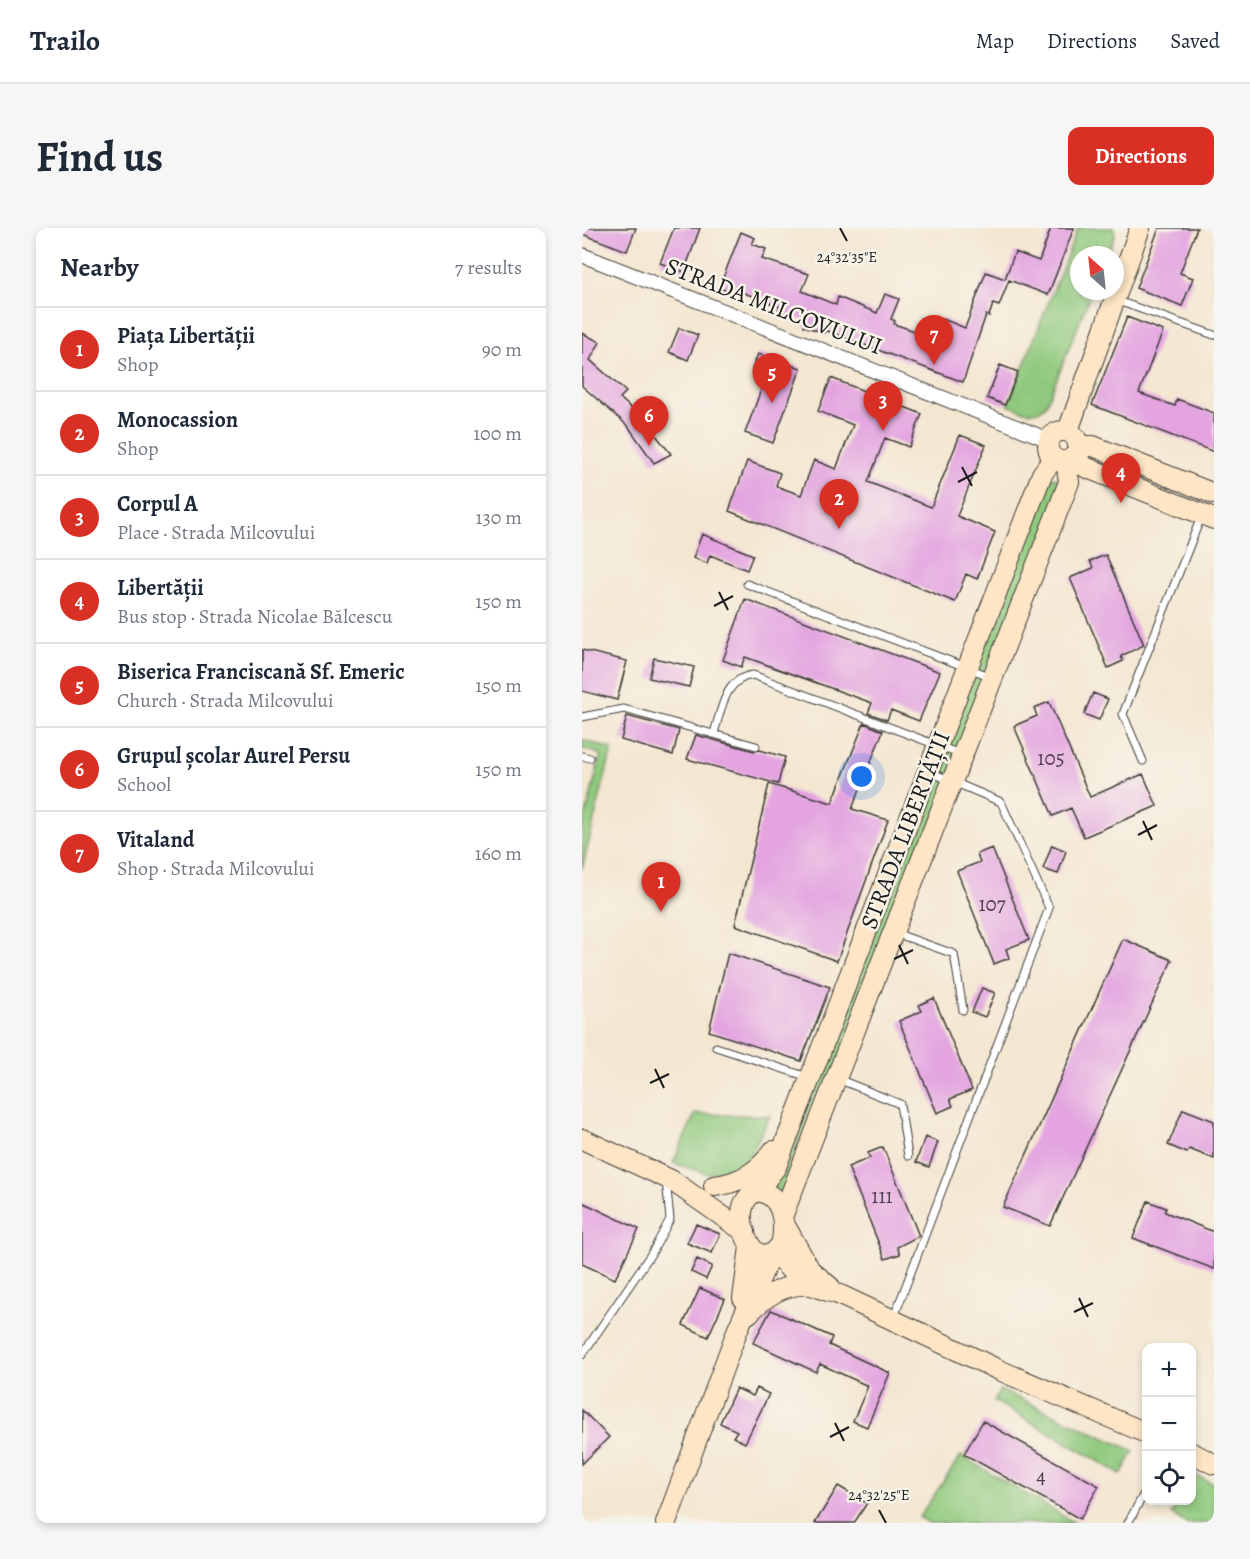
<!DOCTYPE html>
<meta charset="utf-8">
<style>
body{margin:0;font-family:Alegreya,serif;background:#f6f6f7;color:#1f2937}
.controls{position:absolute;right:18px;bottom:18px;display:grid;overflow:hidden;border-radius:12px;box-shadow:0 3px 9px #0003}
.controls button{width:54px;height:54px;display:grid;place-items:center;padding:0;border:0;border-bottom:2px solid #e0e1e3;background:#fff;color:#1f2937;font:30px sans-serif}
.compass{position:absolute;left:488px;top:18px;width:54px;height:54px;border-radius:50%;background:#fff;box-shadow:0 3px 9px #0003;rotate:333deg}
.you{position:absolute;left:280px;top:549px;width:21px;height:21px;margin:-15px;border:4px solid #fff;border-radius:50%;background:#1a73e8;box-shadow:0 0 0 9px #1a73e833}
.badge{display:grid;place-items:center;width:39px;height:39px;border-radius:50%;background:#d93025;color:#fff;font-size:20px;font-weight:700}
.pin{position:absolute;translate:-50% -50px;filter:drop-shadow(0 2px 3px #0008)}
.pin::after{content:'';position:absolute;top:32px;width:21px;height:18px;background:inherit;clip-path:polygon(0 0,100% 0,50% 100%)}
.list{margin:0;padding:0;list-style:none}
h2{display:flex;justify-content:space-between;align-items:center;height:78px;margin:0;padding:0 24px;font-size:26px}
h2 small{font-size:20px;font-weight:400;color:#747a83}
.list li{display:grid;grid-template-columns:39px 1fr auto;gap:18px;align-items:center;box-sizing:border-box;height:84px;padding:0 24px;border-top:2px solid #e0e1e3}
.list b{display:block;font-size:22px;white-space:nowrap}
.list p{margin:0;font-size:20px;white-space:nowrap;color:#747a83}
.list em{font-size:20px;font-style:normal;color:#747a83}
.icon{flex:none;width:33px;height:33px;fill:none;stroke:currentColor;stroke-width:2;stroke-linecap:round;stroke-linejoin:round}
.map{position:relative;flex:none;width:632px;height:1295px;overflow:hidden;border-radius:12px}
header{display:flex;align-items:center;gap:36px;box-sizing:border-box;height:84px;padding:0 30px;background:#fff;border-bottom:2px solid #e0e1e3}
header strong{font-size:28px}
nav{display:flex;gap:33px;margin-inline-start:auto;font-size:21px}
.intro{display:flex;align-items:center;justify-content:space-between;box-sizing:border-box;height:144px;padding:0 36px}
h1{margin:0;font-size:42px}
.button{padding:15px 27px;border-radius:12px;background:#d93025;color:#fff;font-size:21px;font-weight:700}
main{display:flex;gap:36px;padding:0 36px}
aside{flex:1;background:#fff;border-radius:12px;box-shadow:0 3px 9px #0003}
.map>svg:first-child{display:block}
</style>
<header>
<strong>Trailo</strong>
<nav><a>Map</a><a>Directions</a><a>Saved</a></nav>
</header>
<div class="intro"><h1>Find us</h1><a class="button">Directions</a></div>
<main>
<aside>
<h2>Nearby<small>7 results</small></h2>
<ul class="list">
<li><span class="badge">1</span><div><b>Piața Libertății</b><p>Shop</p></div><em>90 m</em></li>
<li><span class="badge">2</span><div><b>Monocassion</b><p>Shop</p></div><em>100 m</em></li>
<li><span class="badge">3</span><div><b>Corpul A</b><p>Place · Strada Milcovului</p></div><em>130 m</em></li>
<li><span class="badge">4</span><div><b>Libertății</b><p>Bus stop · Strada Nicolae Bălcescu</p></div><em>150 m</em></li>
<li><span class="badge">5</span><div><b>Biserica Franciscană Sf. Emeric</b><p>Church · Strada Milcovului</p></div><em>150 m</em></li>
<li><span class="badge">6</span><div><b>Grupul școlar Aurel Persu</b><p>School</p></div><em>150 m</em></li>
<li><span class="badge">7</span><div><b>Vitaland</b><p>Shop · Strada Milcovului</p></div><em>160 m</em></li>
</ul>
</aside>
<div class="map">
<svg width="632" height="1295" viewBox="0 0 632 1295">
<rect width="100%" height="100%" fill="#f7f3e8"/>
<filter id="ink" filterUnits="userSpaceOnUse"><feTurbulence type="fractalNoise" baseFrequency=".0167" numOctaves="2"/><feDisplacementMap in="SourceGraphic" scale="12" xChannelSelector="R" yChannelSelector="G"/><feConvolveMatrix kernelMatrix="1 2 1 2 8 2 1 2 1" color-interpolation-filters="sRGB"/></filter>
<filter id="wash" filterUnits="userSpaceOnUse"><feTurbulence type="fractalNoise" baseFrequency=".008" numOctaves="4" result="noise"/><feDisplacementMap in="SourceGraphic" scale="24" xChannelSelector="R" yChannelSelector="G"/><feGaussianBlur stdDeviation="1.35" result="paint"/><feColorMatrix in="noise" values="0 0 0 0 0 0 0 0 0 0 0 0 0 0 0 0 0 1.4 0 .05"/><feComposite in="paint" operator="in"/></filter>
<g filter="url(#wash)">
<rect width="100%" height="100%" fill="#f4e7d2"/>
<!-- green -->
<path fill="#8fc97d" stroke="#56724c" stroke-width="1.5" d="M496,0H532L533,7L525,27H497V63H510L464,177C452,190 440,182 426,177Z
M460,246L487,254L200,989L186,964Z
M0,512L30,521L0,641V602L19,526L0,521Z
M113,886L188,888L163,937L126,946L91,935Z
M418,1162L552,1223L539,1246L412,1173Z
M379,1228L493,1295H347L337,1289Z
M613,1247L632,1256V1295H604L589,1286L598,1273L610,1272V1252Z"/>
<g id="blocks">
<!-- building -->
<path fill="#e3a4e0" d="M0,0H54L45,23L0,6Z
M92,0H118L102,44L78,35Z
M469,0H492L466,67L427,52L417,78L411,76L407,88L404,87L381,154L243,102L242,105L222,98L223,93L196,83L198,79L152,61L150,65L137,60L159,4L173,10L170,16L184,21L180,31L227,46L220,63L254,77L256,69L295,85L303,66L317,71L309,91L313,93L312,96L353,110L361,91L383,100L404,44L423,51L433,24L457,33Z
M577,0H615L598,45L611,50L600,78L554,60Z
M545,89L581,103L557,165L593,178L595,171L632,185V224L510,177Z
M97,100L116,107L106,132L87,124Z
M0,105L18,114L8,132L44,164L38,170L61,191L89,226L72,235L46,198L0,158Z
M176,126L219,140L191,215L163,205L185,146L170,141Z
M418,137L436,144L423,177L405,170Z
M249,150L340,186L327,219L303,210L286,254L349,279L378,207L404,217L375,288L413,304L395,351L384,346L373,374L147,283L165,233L198,245L194,258L219,267L232,232L254,241L271,197L236,183Z
M120,306L171,327L165,342L128,327L125,335L111,330Z
M524,327L562,417L539,428L541,433L526,440L488,350L511,340L508,333Z
M163,371L358,444L337,493L309,482L305,492L286,485L290,475L163,429L159,439L141,432Z
M0,422L45,433L35,472L0,463Z
M72,430L112,439L107,459L67,450Z
M511,465L526,471L517,492L502,486Z
M467,474L508,569L561,546L575,578L502,609L489,580L471,588L432,498L455,488L452,480Z
M45,488L97,502L91,527L39,512Z
M282,495L301,503L270,581L306,592L255,733L153,697L187,556L250,575Z
M114,507L172,523L178,522L203,529L196,556L105,531Z
M470,617L484,623L476,646L461,641Z
M410,620L447,712L424,721L427,730L412,736L375,643L398,634L395,626Z
M541,711L590,732L468,998L421,979Z
M146,725L248,759L219,833L127,803Z
M400,760L413,765L403,789L390,784Z
M352,770L390,862L368,871L371,878L355,885L317,793L340,783L337,777Z
M601,881L632,893V931L607,921L605,925L586,917Z
M343,909L356,914L347,939L334,934Z
M301,919L337,1008L315,1019L318,1026L303,1031L266,939L288,930L286,925Z
M566,973L584,980L583,984L632,1004V1041L551,1010Z
M0,974L57,1001L33,1051L0,1036Z
M114,996L138,1006L130,1025L105,1015Z
M115,1031L130,1038L124,1051L109,1044Z
M118,1060L143,1071L126,1109L101,1097Z
M189,1082L250,1109L247,1117L308,1145L285,1199L271,1193L286,1158L238,1136L234,1144L171,1115Z
M154,1160L171,1168L175,1160L187,1166L163,1215L151,1209L155,1203L138,1195Z
M0,1182L27,1209L0,1236Z
M401,1193L517,1258L498,1291L382,1226Z
M256,1258L285,1275L272,1295H233Z"/>
</g>
</g>
<g filter="url(#ink)">
<use href="#blocks" fill-opacity="0" stroke="#3c3a37" stroke-width="1.5"/>
<g fill="none" stroke-linecap="round" stroke-linejoin="round">
<!-- lane casing -->
<g stroke="#3c3a37" stroke-width="9">
<path id="lane" d="M536,73L632,107
M165,356L410,449
M0,489L42,481L174,518
M132,505C140,481 142,451 171,447L378,526
M0,528L8,530
M561,533L541,486L619,289
M313,705L372,726L381,782
M134,819L226,849
M256,851L318,876L326,928
M312,1089L467,680L419,574L348,544
M0,1127L71,1023L88,991L84,952
M546,1295L564,1262"/>
</g>
<!-- street casing -->
<g stroke="#3c3a37" stroke-width="16">
<path id="street" d="M0,27L467,212"/>
</g>
<!-- secondary casing -->
<g stroke="#3c3a37" stroke-width="22">
<path id="secondary" d="M486,203L558,0
M466 218a15 15 0 1 1 30 0a15 15 0 1 1-30 0Z
M497,218H511L632,266
M492,228L503,239L632,291
M0,911L89,952L163,1004
M132,958C157,955 177,944 191,923
M175,963L194,939L460,246L472,230
M175,963C201,966 204,995 199,1017L188,1028L174,1025C159,1009 151,973 175,963Z
M200,989L487,254L484,233
M201,994L228,1042L248,1059
M194,1023C212,1052 225,1057 256,1066L417,1142L564,1205
M161,1070L168,1019
M166,1086C183,1068 202,1055 228,1057
M610,1225L632,1236
M84,1295L155,1103L188,1028"/>
</g>
<!-- lane -->
<use href="#lane" stroke="#fff" stroke-width="7"/>
<!-- street -->
<use href="#street" stroke="#fff" stroke-width="14"/>
<!-- secondary -->
<use href="#secondary" stroke="#fde5c5" stroke-width="20"/>
</g>
</g>
<!-- ticks -->
<path fill="none" stroke="#1c1c1c" stroke-width="2" d="M258,0L265,13M380,239L390,258M376,254L395,244M137,364L146,382M132,378L151,368M561,593L570,612M556,607L575,597M317,717L326,736M312,731L331,722M73,841L82,860M68,855L87,846M497,1070L506,1089M492,1084L511,1075M253,1195L262,1213M248,1209L267,1199M297,1282L304,1295"/>
<g text-anchor="middle" stroke-width="5" stroke-linejoin="round" paint-order="stroke">
<!-- number labels -->
<g font-size="21" fill="#4e3e4d">
<text x="469" y="537">105</text>
<text x="410" y="683">107</text>
<text x="300" y="975">111</text>
<text x="459" y="1255">4</text>
</g>
<!-- street labels -->
<g font-size="24" fill="#1c1c1c" stroke="#f7f3e8">
<text transform="translate(192 78) rotate(21)" y="8">STRADA MILCOVULUI</text>
<text transform="translate(323 602) rotate(-69)" y="8">STRADA LIBERTĂȚII</text>
</g>
</g>
<g font-size="15" text-anchor="middle" fill="#1c1c1c" stroke="#f7f3e8" stroke-width="5" stroke-linejoin="round" paint-order="stroke">
<text x="265" y="34">24°32'35"E</text>
<text x="297" y="1272">24°32'25"E</text>
</g>
</svg>
<div class="controls">
<button>+</button>
<button>−</button>
<button><svg class="icon" aria-label="locate" viewBox="0 0 24 24"><circle cx="12" cy="12" r="6"/><path d="M12 2v4M12 18v4M2 12h4M18 12h4"/></svg></button>
</div>
<svg class="compass" viewBox="-18 -18 36 36"><path d="M0-13l5 13h-10z" fill="#e53935"/><path d="M0 13l5-13h-10z" fill="#747a83"/></svg>
<div class="you"></div>
<div class="pin badge" style="left:79px;top:684px">1</div>
<div class="pin badge" style="left:257px;top:301px">2</div>
<div class="pin badge" style="left:301px;top:203px">3</div>
<div class="pin badge" style="left:539px;top:275px">4</div>
<div class="pin badge" style="left:190px;top:175px">5</div>
<div class="pin badge" style="left:67px;top:218px">6</div>
<div class="pin badge" style="left:352px;top:137px">7</div>
</div>
</main>
